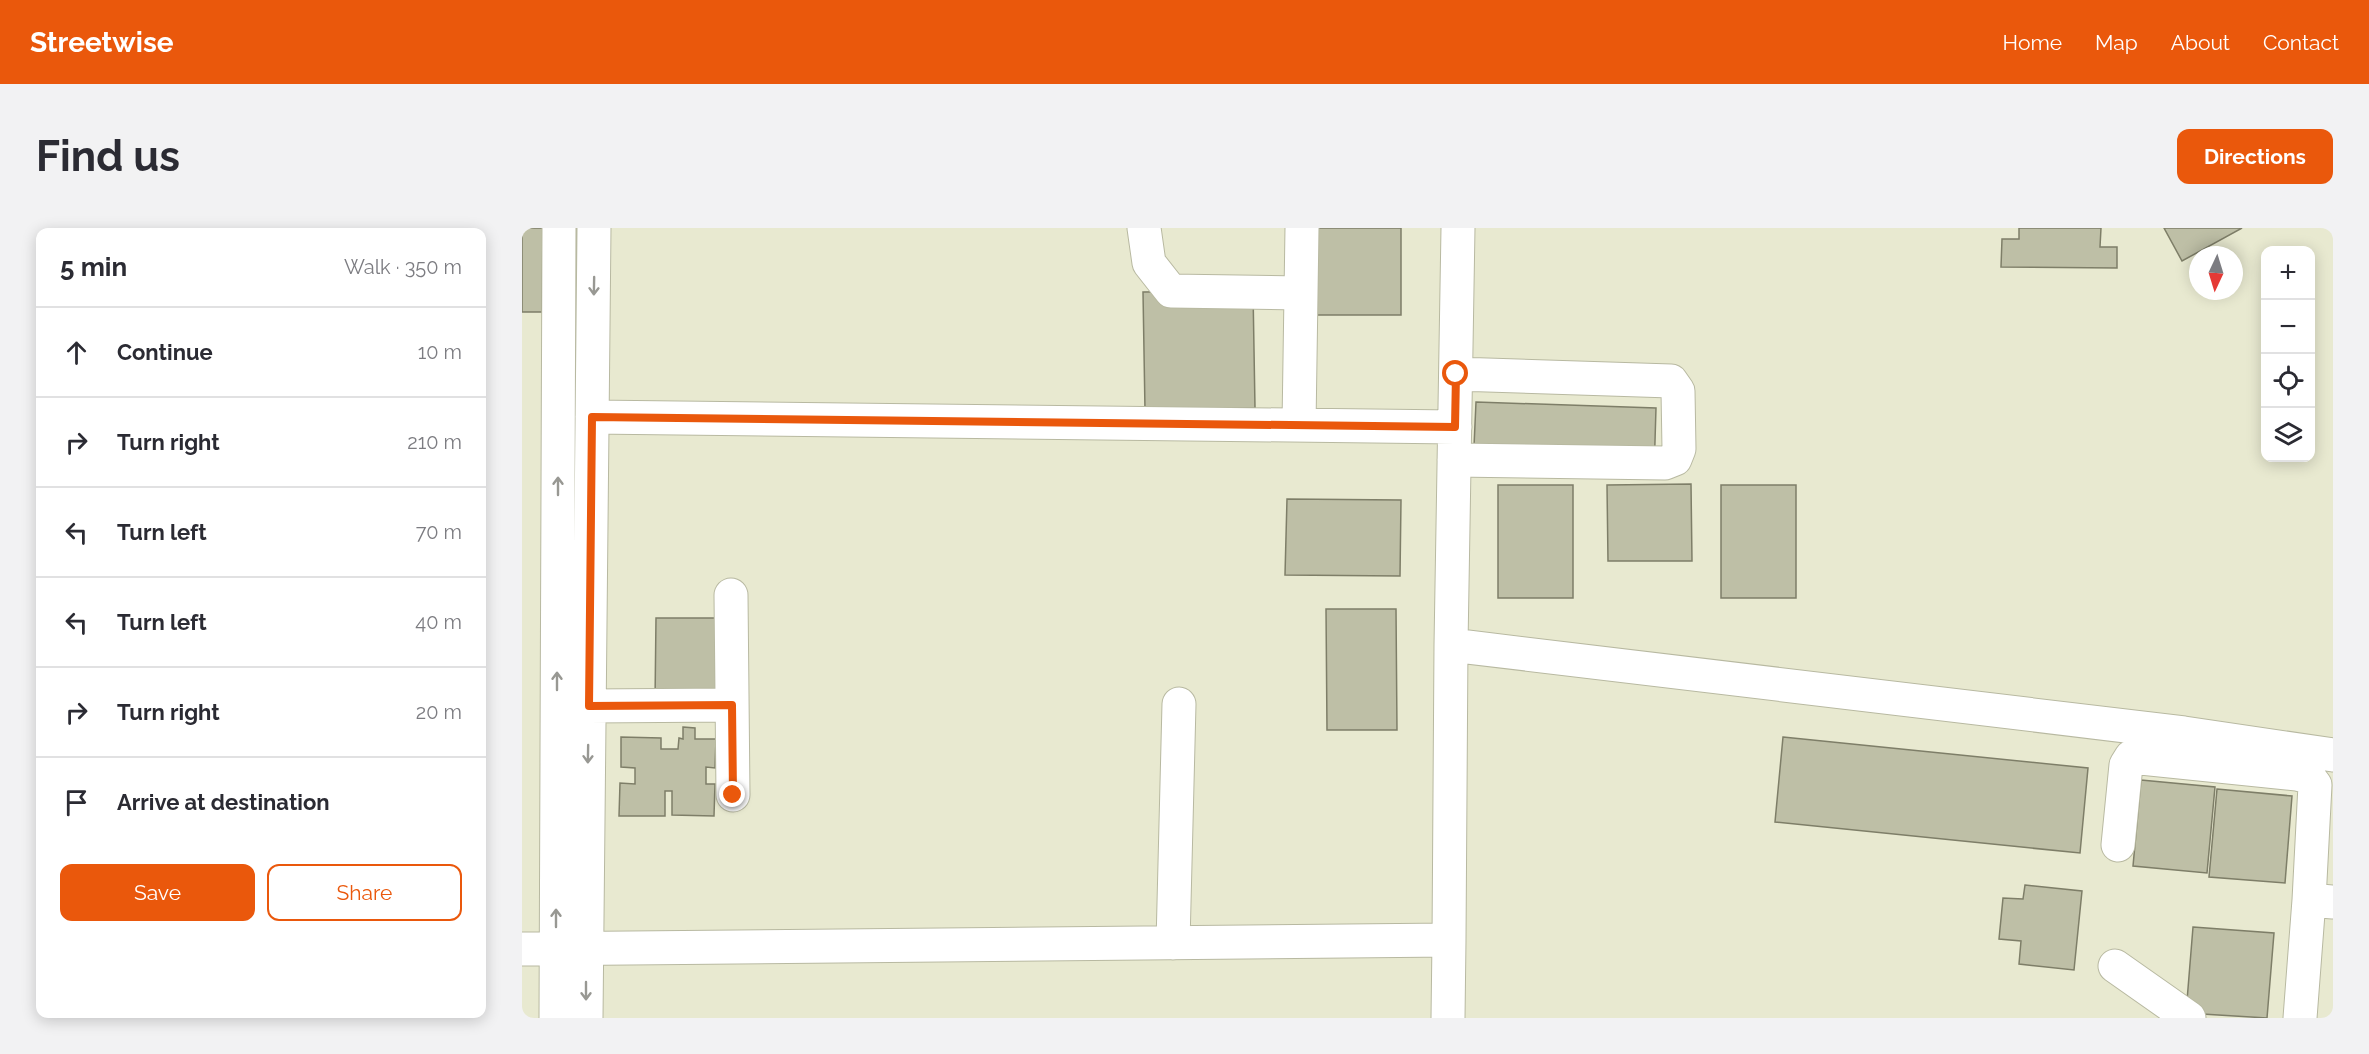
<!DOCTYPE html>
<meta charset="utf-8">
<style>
body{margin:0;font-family:Raleway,sans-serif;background:#f2f2f3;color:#2b2b33}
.controls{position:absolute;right:18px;top:18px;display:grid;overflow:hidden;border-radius:12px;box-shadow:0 3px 15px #0003}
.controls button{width:54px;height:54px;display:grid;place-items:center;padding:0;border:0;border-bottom:2px solid #e1e1e2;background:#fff;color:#2b2b33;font:30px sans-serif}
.compass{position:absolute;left:1667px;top:18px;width:54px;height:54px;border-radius:50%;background:#fff;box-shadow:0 3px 15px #0003;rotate:184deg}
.stop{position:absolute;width:18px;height:18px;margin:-14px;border:4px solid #ea580c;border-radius:50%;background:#fff}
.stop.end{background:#ea580c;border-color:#fff;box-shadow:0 2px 6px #0008}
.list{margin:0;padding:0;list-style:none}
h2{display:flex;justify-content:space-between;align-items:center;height:78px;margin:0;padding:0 24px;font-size:26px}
h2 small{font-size:20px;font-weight:400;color:#7c7c81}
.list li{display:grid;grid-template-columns:39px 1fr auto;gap:18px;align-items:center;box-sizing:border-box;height:90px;padding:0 24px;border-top:2px solid #e1e1e2}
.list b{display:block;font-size:22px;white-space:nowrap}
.list em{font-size:20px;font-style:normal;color:#7c7c81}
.actions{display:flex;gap:12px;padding:18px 24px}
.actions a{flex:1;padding:14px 0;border:2px solid #ea580c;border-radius:12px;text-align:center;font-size:21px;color:#ea580c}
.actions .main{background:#ea580c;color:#fff}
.icon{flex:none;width:33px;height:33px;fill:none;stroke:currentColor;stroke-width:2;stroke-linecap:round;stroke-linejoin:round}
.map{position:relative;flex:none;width:1811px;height:790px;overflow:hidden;border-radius:12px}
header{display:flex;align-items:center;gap:36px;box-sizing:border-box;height:84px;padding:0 30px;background:#ea580c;color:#fff}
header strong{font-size:28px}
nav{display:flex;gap:33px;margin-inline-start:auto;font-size:21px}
.intro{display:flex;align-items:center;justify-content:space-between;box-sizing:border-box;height:144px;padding:0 36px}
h1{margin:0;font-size:42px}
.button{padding:15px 27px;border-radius:12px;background:#ea580c;color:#fff;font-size:21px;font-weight:700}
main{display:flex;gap:36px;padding:0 36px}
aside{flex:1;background:#fff;border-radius:12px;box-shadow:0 3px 15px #0003}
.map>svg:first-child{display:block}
</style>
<header>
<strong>Streetwise</strong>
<nav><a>Home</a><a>Map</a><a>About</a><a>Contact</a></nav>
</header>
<div class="intro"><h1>Find us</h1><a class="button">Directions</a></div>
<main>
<aside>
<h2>5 min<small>Walk · 350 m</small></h2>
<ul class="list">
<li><svg class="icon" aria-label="ahead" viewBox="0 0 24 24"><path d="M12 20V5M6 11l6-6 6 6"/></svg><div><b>Continue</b></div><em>10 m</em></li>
<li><svg class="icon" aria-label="right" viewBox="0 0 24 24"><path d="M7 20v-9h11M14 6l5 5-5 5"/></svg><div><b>Turn right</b></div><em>210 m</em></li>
<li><svg class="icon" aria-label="left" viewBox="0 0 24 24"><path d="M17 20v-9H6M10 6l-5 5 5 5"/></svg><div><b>Turn left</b></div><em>70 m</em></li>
<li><svg class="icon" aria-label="left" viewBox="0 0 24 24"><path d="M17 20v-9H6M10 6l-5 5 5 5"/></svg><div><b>Turn left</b></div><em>40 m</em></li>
<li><svg class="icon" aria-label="right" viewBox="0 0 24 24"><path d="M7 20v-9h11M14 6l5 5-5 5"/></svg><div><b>Turn right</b></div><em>20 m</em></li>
<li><svg class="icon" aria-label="arrive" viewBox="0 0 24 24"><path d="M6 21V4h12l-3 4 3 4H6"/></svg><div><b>Arrive at destination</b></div></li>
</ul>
<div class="actions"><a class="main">Save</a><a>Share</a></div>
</aside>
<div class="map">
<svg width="1811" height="790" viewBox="0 0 1811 790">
<rect width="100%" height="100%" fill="#e8e9d0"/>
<!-- building -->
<path fill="#bebfa6" stroke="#7e7e68" stroke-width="1.5" d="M0,0H21L20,84H0Z
M773,0H879V87H773Z
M1497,0H1579L1578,19H1595V40L1479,39L1480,11H1497Z
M1642,0H1720L1660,33Z
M731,63L733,180L623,182L621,64Z
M954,174L1134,180L1132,246L951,241Z
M1169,256L1170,333H1086L1085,257Z
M976,257H1051V370H976Z
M1199,257H1274V370H1199Z
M765,271L879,272L878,348L763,347Z
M804,381H874L875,502H805Z
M134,390H194V475L133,474Z
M161,499L173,500V511H194L193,540L184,539V556H193L192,588L150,587V563H143V588H97L98,555L113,556V540L99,539V509L139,510V521H156L157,510L161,511Z
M1261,509L1566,540L1558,625L1253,594Z
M1619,552L1693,559L1685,645L1611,638Z
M1695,561L1770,568L1763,655L1687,649Z
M1503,657L1560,663L1552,742L1497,736L1499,713L1477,711L1481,670L1501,671Z
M1671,699L1752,705L1745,790L1664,785Z"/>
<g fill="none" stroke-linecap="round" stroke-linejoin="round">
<!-- minor casing -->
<g stroke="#b8b9a1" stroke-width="35">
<path id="minor" d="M622,0L627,35L649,63L778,65
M936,0L929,417L1662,505L1811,527
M70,189L933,199
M777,197L780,0
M932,232L1143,235L1153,231L1157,221L1156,163L1149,153L934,146
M209,367L211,567
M67,478L210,477
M1596,617L1604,537L1609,529L1775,546L1787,549L1793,557L1787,672
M927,712L929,417
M651,715L657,476
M0,721L927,712L926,790
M1593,738L1667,790
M34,790L37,0
M64,790L72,0
M1778,790L1787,672L1811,674"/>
</g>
<!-- minor -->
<use href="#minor" stroke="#fff" stroke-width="33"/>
</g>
<!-- one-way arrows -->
<defs><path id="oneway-shaft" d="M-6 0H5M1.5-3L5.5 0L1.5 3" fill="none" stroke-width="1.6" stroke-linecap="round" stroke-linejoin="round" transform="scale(1.5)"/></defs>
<g stroke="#989893">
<use href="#oneway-shaft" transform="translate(72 58) rotate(91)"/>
<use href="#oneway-shaft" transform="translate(36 258) rotate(-90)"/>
<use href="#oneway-shaft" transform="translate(35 453) rotate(-90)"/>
<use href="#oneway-shaft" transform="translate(66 526) rotate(91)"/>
<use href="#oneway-shaft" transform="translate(34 690) rotate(-90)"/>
<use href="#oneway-shaft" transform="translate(64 763) rotate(90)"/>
</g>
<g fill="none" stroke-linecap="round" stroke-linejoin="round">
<!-- route -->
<path stroke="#ea580c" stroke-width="8" d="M211,567L210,477L67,478L70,189L933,199L934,146"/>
</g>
</svg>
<div class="controls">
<button>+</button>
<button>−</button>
<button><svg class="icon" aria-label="locate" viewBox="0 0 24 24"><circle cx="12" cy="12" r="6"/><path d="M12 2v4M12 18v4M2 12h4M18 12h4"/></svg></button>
<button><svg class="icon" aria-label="layers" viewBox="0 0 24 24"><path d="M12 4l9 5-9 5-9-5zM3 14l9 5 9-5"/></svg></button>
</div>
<svg class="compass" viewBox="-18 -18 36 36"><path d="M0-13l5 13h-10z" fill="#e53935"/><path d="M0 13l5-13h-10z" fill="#7c7c81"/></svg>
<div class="stop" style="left:934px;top:146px"></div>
<div class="stop end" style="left:211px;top:567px"></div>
</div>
</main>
